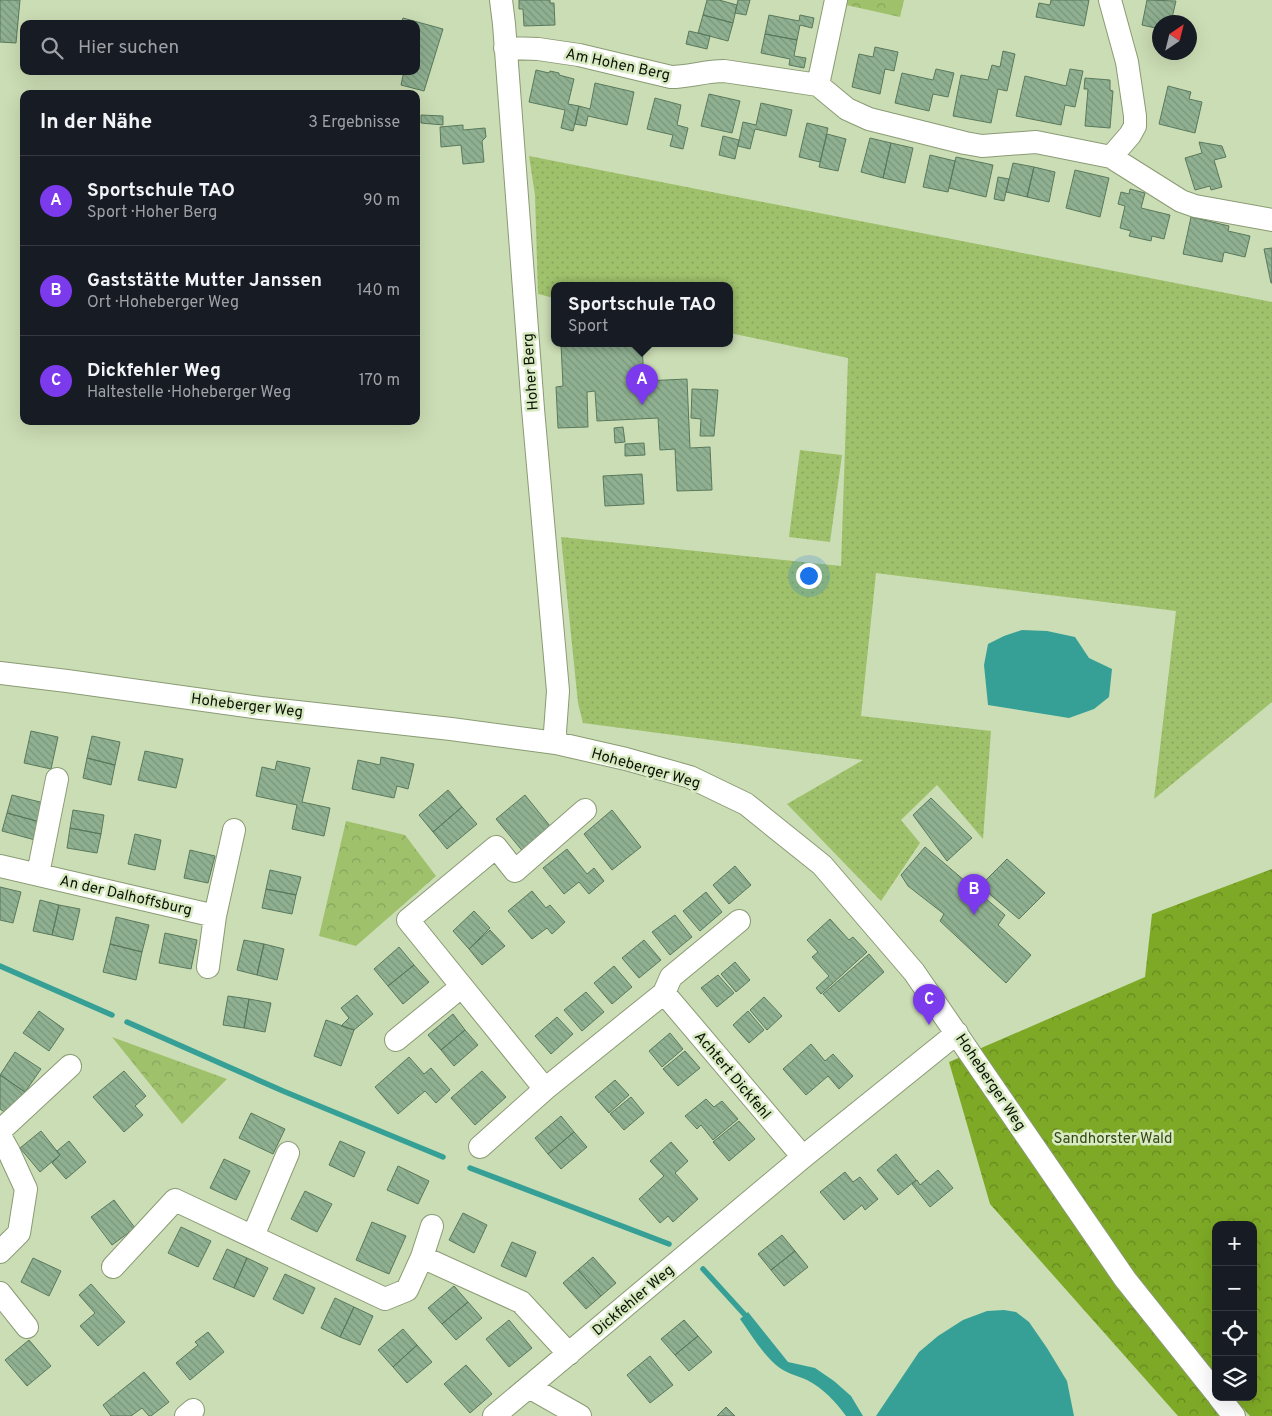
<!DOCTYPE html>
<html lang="de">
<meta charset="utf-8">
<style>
body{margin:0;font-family:Overpass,sans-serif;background:#242831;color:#f1f3f6}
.controls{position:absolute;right:15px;bottom:15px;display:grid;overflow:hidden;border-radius:10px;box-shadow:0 5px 20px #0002}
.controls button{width:45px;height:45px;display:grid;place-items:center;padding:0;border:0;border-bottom:1px solid #363941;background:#171b24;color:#f1f3f6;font:25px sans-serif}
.compass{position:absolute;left:1152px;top:15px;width:45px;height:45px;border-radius:50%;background:#171b24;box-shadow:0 5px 20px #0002;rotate:35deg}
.you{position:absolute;left:808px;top:575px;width:18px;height:18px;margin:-12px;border:4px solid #fff;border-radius:50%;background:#1a73e8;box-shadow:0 0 0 8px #1a73e833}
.badge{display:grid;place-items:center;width:32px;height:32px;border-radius:50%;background:#7c3aed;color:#fff;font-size:16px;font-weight:700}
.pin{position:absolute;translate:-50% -41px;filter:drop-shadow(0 1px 2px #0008)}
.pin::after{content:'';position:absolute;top:26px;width:18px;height:15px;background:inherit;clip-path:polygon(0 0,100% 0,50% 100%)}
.popup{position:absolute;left:551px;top:282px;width:182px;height:65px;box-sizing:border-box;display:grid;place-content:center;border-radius:10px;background:#171b24;filter:drop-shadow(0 1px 4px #0005);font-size:16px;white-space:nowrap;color:#9ea1a6}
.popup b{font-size:19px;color:#f1f3f6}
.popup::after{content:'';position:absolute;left:50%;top:100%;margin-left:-10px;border:10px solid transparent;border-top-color:#171b24}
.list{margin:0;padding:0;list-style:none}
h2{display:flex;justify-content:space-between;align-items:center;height:65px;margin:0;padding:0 20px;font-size:21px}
h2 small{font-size:16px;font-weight:400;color:#9ea1a6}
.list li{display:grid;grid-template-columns:32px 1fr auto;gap:15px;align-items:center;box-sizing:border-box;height:90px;padding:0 20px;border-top:1px solid #363941}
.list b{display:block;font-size:19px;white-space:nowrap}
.list p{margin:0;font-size:16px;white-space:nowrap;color:#9ea1a6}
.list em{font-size:16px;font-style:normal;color:#9ea1a6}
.icon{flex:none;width:28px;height:28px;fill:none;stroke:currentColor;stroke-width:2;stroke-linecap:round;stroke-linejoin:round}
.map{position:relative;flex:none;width:1272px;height:1416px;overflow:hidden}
.search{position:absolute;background:#171b24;box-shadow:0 5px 20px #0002;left:20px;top:20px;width:400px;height:55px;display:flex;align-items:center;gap:12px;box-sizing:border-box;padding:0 18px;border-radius:10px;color:#9ea1a6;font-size:19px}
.panel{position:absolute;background:#171b24;box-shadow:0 5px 20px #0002;left:20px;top:90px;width:400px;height:335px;border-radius:10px}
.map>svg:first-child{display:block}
</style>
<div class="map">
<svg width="1272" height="1416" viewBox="0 0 1272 1416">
<defs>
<pattern id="grass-dots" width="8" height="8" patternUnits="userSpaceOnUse" patternTransform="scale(1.25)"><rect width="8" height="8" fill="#9fc16c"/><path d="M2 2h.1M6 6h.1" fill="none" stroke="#88a55c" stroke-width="1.8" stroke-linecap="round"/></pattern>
<pattern id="forest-crowns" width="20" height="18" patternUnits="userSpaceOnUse" patternTransform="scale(1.25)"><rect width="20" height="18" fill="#7ea926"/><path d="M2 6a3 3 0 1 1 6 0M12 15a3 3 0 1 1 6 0" fill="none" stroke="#66881f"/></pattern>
<pattern id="park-crowns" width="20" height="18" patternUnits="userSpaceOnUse" patternTransform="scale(1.25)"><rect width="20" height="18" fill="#9fc16c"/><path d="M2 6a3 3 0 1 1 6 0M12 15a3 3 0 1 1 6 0" fill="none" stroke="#88a55c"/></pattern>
<pattern id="building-back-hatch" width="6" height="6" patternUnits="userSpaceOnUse" patternTransform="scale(1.25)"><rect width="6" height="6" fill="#8fb091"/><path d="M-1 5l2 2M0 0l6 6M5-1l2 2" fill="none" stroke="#7a967c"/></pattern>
</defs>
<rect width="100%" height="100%" fill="#cbddb4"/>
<!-- grass -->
<path fill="url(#grass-dots)" d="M529,156L1272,302V702L1154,799L1176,611L876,573L861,716L991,731L983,839L937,785L901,820L920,843L881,901L787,804L863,760L583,723L578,703L561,537L841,566L848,358L730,333V286H554V298L538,294L535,195Z
M800,450L842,455L830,542L789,537Z"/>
<!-- forest -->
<path fill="url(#forest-crowns)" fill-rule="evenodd" d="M1272,869V1416H1250L1243,1408L1235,1416H1178L990,1204L949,1062L1145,977L1152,914ZM1216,1225H1253V1397H1216Z"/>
<!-- park -->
<path fill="url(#park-crowns)" d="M847,0H904L900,17L846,5Z
M346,821L405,835L436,876L356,946L319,936Z
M112,1037L227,1079L182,1124Z"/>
<!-- water -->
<path fill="#36a096" d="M1022,630L1047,631L1075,637L1089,658L1112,669L1109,697L1094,709L1069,718L988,705L984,665L988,644L1004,636Z
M1004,1310L1016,1312L1029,1322L1047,1348L1067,1381L1074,1416H876L919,1352L938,1336L963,1320L987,1311Z
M748,1312L788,1362L815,1368L834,1381L851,1396L863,1416H846C835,1401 824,1389 807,1380C796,1375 785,1373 776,1365C761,1352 751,1334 740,1319Z"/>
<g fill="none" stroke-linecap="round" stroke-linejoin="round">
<!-- stream -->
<path stroke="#36a096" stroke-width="5.5" d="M0,966L112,1015
M127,1022L283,1091L443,1157
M470,1168L669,1244
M703,1269L745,1315"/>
</g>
<!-- building -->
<path fill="url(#building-back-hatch)" stroke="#5a795c" d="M0,0H20L16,43L0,42Z
M519,0H550V3H554L555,25L524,26L523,9H519Z
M707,0H719L737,5L733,23L703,15Z
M738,0H750L746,15L735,13Z
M1051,0H1089L1084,26L1036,17L1039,3L1050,5Z
M1147,0L1176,1L1171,22H1160V29L1142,25Z
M703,15L733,23L728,41L698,33Z
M769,15L799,21L800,15L814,18L812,28L800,25L797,40L765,34Z
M403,18L443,29L424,91L401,85L404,71H416V24H401Z
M689,31L710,36L707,49L686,44Z
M765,34L797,40L794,56L806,58L804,68L789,65L790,59L761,53Z
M875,47L898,52L894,71L885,69L880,94L852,87L859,54L873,57Z
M1003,51L1015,54L1007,91L998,89L991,123L953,116L961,75L988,80L992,65L1000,67Z
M936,69L954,73L948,97L933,94L929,111L895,103L902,73L933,80Z
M1070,69L1083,71L1075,107L1065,105L1061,125L1016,116L1025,76L1066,86Z
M536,70L549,73L550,71L559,73V75L574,79L568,104L579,106L573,131L561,128L565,110L529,102Z
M1085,78L1110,80V90L1113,91L1110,128L1085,126L1088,89H1084Z
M595,83L634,92L627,125L588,116L586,126L575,124L579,106L590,109Z
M1168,86L1191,92L1189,99L1202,102L1195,133L1159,124Z
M709,94L740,101L732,133L701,126Z
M655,98L681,105L677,125L688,128L683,149L670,146L673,135L647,129Z
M761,103L792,110L786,136L755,129L750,149L738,146L743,122L756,125Z
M421,115L443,116V125L421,123Z
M807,123L828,128L820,162L799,157Z
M463,125V130L485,128L486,137L482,141L484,162L463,164L461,145L441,147L440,127Z
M827,134L846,139L838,171L819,167Z
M723,136L739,140L735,159L719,155Z
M870,138L891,143L883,178L861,172Z
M1199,142L1222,146L1226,157L1214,160L1222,187L1211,190L1210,186L1195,190L1185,158L1202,153Z
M891,143L913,148L905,183L883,178Z
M930,155L955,161L948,192L923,187Z
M956,157L993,165L986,197L949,188Z
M1013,163L1034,167L1027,197L1006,192Z
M1034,167L1055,172L1049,202L1027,197Z
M1075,170L1109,178L1100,217L1066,208Z
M998,177L1009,179L1004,201L994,199Z
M1130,189L1145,193L1141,208L1170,215L1164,239L1152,236L1151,241L1129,236L1131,231L1120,228L1125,206L1118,204L1121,192L1129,194Z
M1191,217L1229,226L1228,231L1250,236L1245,257L1224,252L1222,262L1183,254Z
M1272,248V283H1271L1264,249Z
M561,344H642L644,381L687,379L690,448L710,447L712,490L677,491L675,449L660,450L658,418L597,421L595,391L587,392L588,427L558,428L556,387L563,386Z
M692,389L718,390L714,436H700L701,419L691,418Z
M623,427L625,442L615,443L614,428Z
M644,443L645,455L625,456V444Z
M642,474L644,504L605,506L603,476Z
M31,731L58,737L51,769L24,763Z
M92,736L120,742L115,765L87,758Z
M145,751L183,759L176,788L138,780Z
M381,757L414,764L408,789L397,786L394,798L352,789L358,760L380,765Z
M87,758L115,765L111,785L83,778Z
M277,761L310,768L302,802L330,808L324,836L292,829L297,805L256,796L262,767L275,770Z
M448,790L462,807L433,832L419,815Z
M12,795L44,803L40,822L7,813Z
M525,795L554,831L525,854L496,819Z
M931,798L972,838L947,861L913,815Z
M462,807L477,824L447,849L433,832Z
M73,810L104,815L101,834L70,828Z
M612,810L641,847L612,870L584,834Z
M7,813L40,822L35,840L2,831Z
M70,828L101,834L97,853L67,848Z
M135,834L161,840L155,870L128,864Z
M925,847L1005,915L998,925L1031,955L1006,983L940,921L944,914L908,886L901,875Z
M567,849L587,874L594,868L604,881L589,894L579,882L564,894L543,868Z
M190,850L215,856L208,883L184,878Z
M1007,859L1045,893L1019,919L980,886Z
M735,866L751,885L729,904L713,885Z
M270,870L301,877L296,895L266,889Z
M0,887L21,892L13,923L0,920Z
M266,889L296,895L292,914L262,908Z
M532,891L546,908L550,905L565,922L552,934L547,928L532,939L508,911Z
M706,892L722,912L700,931L683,911Z
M40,900L59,905L52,935L33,931Z
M59,905L80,909L73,940L52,935Z
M474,911L490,928L469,949L453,931Z
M675,915L692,937L670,955L652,932Z
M116,917L149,925L142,952L110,944Z
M830,919L849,940L853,937L867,952L821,994L816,988L829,976L812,957L818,952L807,940Z
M490,930L505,946L482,965L469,949Z
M165,933L197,940L191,969L159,963Z
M244,940L264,944L257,975L237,970Z
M644,940L661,960L639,978L622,958Z
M110,944L142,952L136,980L103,972Z
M264,944L284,949L277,980L257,975Z
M399,947L414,965L388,986L374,969Z
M869,954L884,972L839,1012L823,994Z
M735,962L750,980L736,992L721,974Z
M414,965L429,982L403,1004L388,986Z
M614,966L632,987L612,1004L594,983Z
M718,975L734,993L717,1007L701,988Z
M586,992L604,1012L582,1031L564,1010Z
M357,995L373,1014L354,1030L341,1026L349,1018L341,1008Z
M228,996L249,999L244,1028L223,1025Z
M764,997L782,1016L767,1030L750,1010Z
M249,999L271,1003L265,1032L244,1028Z
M39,1011L64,1029L49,1051L23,1033Z
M748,1011L764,1030L749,1043L733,1025Z
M453,1014L465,1030L441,1050L428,1035Z
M557,1017L573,1034L551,1054L535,1036Z
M326,1020L354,1030L341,1066L314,1056Z
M465,1030L478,1045L454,1066L441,1050Z
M670,1033L683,1049L662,1067L649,1051Z
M811,1044L825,1061L833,1054L853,1076L839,1089L828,1076L806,1095L783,1069Z
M685,1051L700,1068L678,1086L663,1069Z
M15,1052L41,1069L25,1092L0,1075Z
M409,1057L424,1074L431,1068L450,1090L436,1103L425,1091L398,1114L375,1087Z
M124,1071L146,1096L135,1106L143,1115L124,1132L93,1097Z
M482,1071L506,1097L475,1125L451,1098Z
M0,1075L25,1092L9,1115L0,1109Z
M615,1080L629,1095L609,1113L595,1097Z
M631,1097L644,1113L624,1130L610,1114Z
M706,1099L714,1107L722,1101L738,1119L713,1140L701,1125L697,1129L685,1116Z
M251,1113L285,1129L273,1154L239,1138Z
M561,1116L574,1132L548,1154L535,1138Z
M739,1121L755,1139L729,1161L713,1142Z
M41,1131L60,1155L40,1172L20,1148Z
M574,1132L587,1147L561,1169L548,1154Z
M69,1141L86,1162L66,1179L52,1163L60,1155L57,1151Z
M340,1141L365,1152L354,1177L329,1165Z
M671,1142L688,1161L675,1173L698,1199L673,1222L668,1216L660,1223L639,1199L664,1176L650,1161Z
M896,1154L916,1180L898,1195L877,1170Z
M224,1159L250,1171L236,1200L210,1188Z
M398,1166L429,1181L418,1204L387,1190Z
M938,1170L953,1188L930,1207L912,1184L917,1180L920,1185Z
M845,1172L853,1182L860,1177L878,1199L865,1210L862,1205L844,1220L820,1192Z
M305,1191L332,1204L317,1232L291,1219Z
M114,1200L135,1228L112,1245L91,1217Z
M463,1213L487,1225L474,1253L449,1240Z
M372,1222L406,1236L389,1274L356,1260Z
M181,1227L211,1241L198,1267L168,1253Z
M782,1235L795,1251L771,1270L758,1254Z
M512,1242L536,1252L526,1277L501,1266Z
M227,1249L247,1258L234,1288L213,1279Z
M795,1251L808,1267L784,1286L771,1270Z
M593,1257L616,1283L601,1296L578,1270Z
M33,1258L61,1271L49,1296L21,1282Z
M247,1258L268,1268L254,1297L234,1288Z
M578,1270L601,1296L586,1309L563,1283Z
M285,1274L315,1288L303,1314L273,1299Z
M91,1284L125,1322L98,1346L80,1326L95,1313L79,1295Z
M454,1286L468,1302L442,1324L428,1308Z
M335,1298L354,1307L340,1337L321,1328Z
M468,1302L482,1318L456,1340L442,1324Z
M354,1307L373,1316L360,1345L340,1337Z
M509,1320L532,1348L509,1367L486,1339Z
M684,1320L698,1336L675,1355L661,1339Z
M403,1329L417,1345L393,1367L378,1350Z
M208,1332L224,1352L190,1380L176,1363L198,1345L195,1342Z
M698,1336L712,1352L689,1371L675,1355Z
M29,1340L51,1366L27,1386L5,1360Z
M417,1345L432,1362L407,1383L393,1367Z
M650,1356L673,1385L650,1403L627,1375Z
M466,1365L492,1394L470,1413L444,1384Z
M144,1372L169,1402L151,1416H149L142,1408L131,1416H111L103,1405Z
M726,1407L735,1416H717Z"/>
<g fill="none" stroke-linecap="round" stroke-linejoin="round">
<!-- minor casing -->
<g stroke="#8a9b74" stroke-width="24">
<path id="minor" d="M501,0L504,24L533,409L558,691L555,732L556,743
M505,48L538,49L579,55L671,77C689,77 705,71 724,71L818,85L847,109L869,119L965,143L982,146L1036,142L1111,157L1130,135L1135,126V116L1127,62L1110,0
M818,85L836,0
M1111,157L1181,201L1195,206L1272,220
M0,673L67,681L261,708L451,729L556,743L626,759L690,777L746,804L822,865L914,972L1125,1279L1216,1393
M585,810L515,871L496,847L408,920L545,1089L664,993L803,1157
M0,866L215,916L208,967
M38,874L57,779
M215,916L234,830
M664,993L671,977L739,921
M396,1040L461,987
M0,1131L70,1066
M0,1136L9,1152L26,1189L19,1233L0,1252
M480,1147L545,1089
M253,1236L288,1153
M422,1257L432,1226
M113,1267L175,1200L385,1299L407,1290L422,1257L521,1302L569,1354
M0,1293L27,1327
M529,1387L580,1416
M1219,1397L1234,1416
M186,1416L193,1410
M494,1416L803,1157L957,1033"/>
</g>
<!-- minor -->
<use href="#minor" stroke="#fff" stroke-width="22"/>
</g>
<g text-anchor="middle" stroke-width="5" stroke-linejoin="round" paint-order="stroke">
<!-- street labels -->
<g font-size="15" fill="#0c1205" stroke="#d8eac1">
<text transform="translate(618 64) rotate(12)" y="5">Am Hohen Berg</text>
<text transform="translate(530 372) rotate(-94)" y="5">Hoher Berg</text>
<text transform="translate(247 705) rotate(7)" y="5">Hoheberger Weg</text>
<text transform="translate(646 768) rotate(16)" y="5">Hoheberger Weg</text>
<text transform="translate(126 895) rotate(13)" y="5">An der Dalhoffsburg</text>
<text transform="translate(733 1075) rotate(50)" y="5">Achtert Dickfehl</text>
<text transform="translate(991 1082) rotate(56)" y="5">Hoheberger Weg</text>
<text transform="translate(633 1300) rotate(-40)" y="5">Dickfehler Weg</text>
</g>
<!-- park labels -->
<g font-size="15" fill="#344615" stroke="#d8eac1">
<text x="1113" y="1143">Sandhorster Wald</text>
</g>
</g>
</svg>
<div class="controls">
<button>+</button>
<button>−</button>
<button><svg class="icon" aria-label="locate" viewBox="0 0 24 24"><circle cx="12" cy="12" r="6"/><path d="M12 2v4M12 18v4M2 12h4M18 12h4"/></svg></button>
<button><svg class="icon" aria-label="layers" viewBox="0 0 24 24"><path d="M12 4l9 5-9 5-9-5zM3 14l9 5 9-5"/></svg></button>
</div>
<svg class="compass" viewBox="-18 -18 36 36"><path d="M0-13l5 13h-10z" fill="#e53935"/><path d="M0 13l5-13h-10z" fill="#9ea1a6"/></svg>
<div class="you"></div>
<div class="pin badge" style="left:642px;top:405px">A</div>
<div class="popup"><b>Sportschule TAO</b>Sport</div>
<div class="pin badge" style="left:974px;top:915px">B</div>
<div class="pin badge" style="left:929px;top:1025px">C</div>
<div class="search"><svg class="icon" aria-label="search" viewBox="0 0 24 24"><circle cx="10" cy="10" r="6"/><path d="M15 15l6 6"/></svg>Hier suchen</div>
<section class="panel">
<h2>In der Nähe<small>3 Ergebnisse</small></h2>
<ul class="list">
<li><span class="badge">A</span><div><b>Sportschule TAO</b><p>Sport · Hoher Berg</p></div><em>90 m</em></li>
<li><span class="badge">B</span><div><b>Gaststätte Mutter Janssen</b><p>Ort · Hoheberger Weg</p></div><em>140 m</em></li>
<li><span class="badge">C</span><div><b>Dickfehler Weg</b><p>Haltestelle · Hoheberger Weg</p></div><em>170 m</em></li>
</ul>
</section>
</div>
